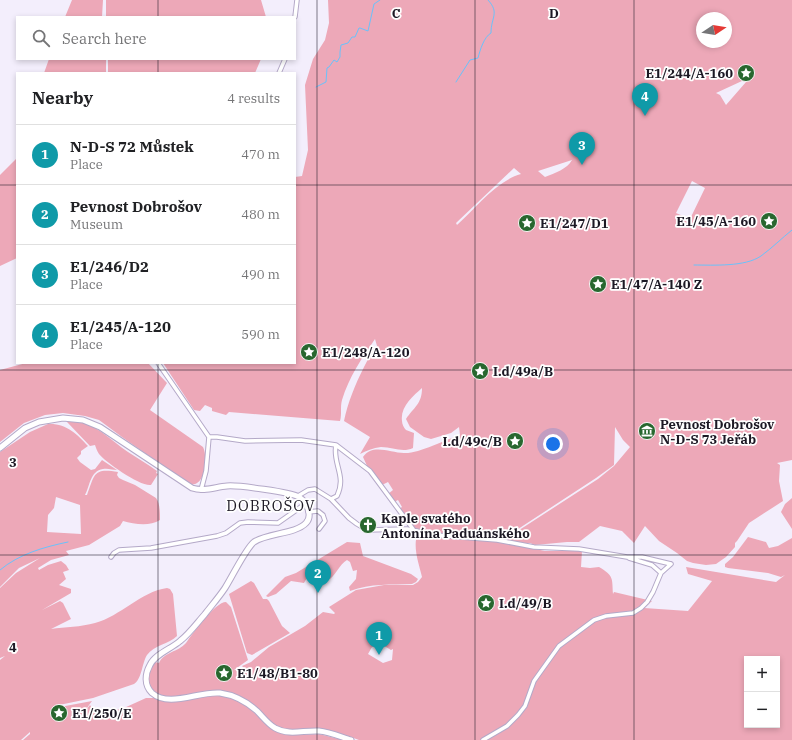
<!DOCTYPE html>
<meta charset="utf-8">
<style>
body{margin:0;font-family:"IBM Plex Serif",serif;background:#f2f2f2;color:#202124}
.controls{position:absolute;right:12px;bottom:12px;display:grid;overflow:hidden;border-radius:0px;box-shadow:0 2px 6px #0003}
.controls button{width:36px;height:36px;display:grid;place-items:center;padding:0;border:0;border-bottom:1px solid #e0e0e0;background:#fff;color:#202124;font:20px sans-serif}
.compass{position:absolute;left:696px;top:12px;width:36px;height:36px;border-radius:50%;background:#fff;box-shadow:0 2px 6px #0003;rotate:78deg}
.you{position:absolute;left:553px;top:444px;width:14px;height:14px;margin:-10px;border:3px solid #fff;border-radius:50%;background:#1a73e8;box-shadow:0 0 0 6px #1a73e833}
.badge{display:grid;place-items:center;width:26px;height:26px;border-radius:50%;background:#28672f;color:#fff;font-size:13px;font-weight:700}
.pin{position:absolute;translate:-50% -33px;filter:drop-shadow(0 1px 2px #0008)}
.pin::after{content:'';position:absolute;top:21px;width:14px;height:12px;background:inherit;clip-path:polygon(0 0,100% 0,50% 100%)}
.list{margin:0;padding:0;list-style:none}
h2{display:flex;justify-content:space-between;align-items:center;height:52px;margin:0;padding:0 16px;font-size:17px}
h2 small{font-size:13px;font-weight:400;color:#757577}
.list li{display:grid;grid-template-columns:26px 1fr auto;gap:12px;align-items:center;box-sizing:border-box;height:60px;padding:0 16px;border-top:1px solid #e0e0e0}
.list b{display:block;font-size:15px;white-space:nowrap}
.list p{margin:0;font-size:13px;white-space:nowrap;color:#757577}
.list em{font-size:13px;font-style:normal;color:#757577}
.icon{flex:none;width:22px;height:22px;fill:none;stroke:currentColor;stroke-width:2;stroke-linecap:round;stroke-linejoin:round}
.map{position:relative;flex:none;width:792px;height:740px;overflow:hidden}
.search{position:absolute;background:#fff;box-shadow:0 2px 6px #0003;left:16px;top:16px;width:280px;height:44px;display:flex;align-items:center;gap:10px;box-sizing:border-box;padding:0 14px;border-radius:0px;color:#757577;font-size:15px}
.panel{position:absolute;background:#fff;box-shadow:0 2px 6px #0003;left:16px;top:72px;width:280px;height:292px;border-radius:0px}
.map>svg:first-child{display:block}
</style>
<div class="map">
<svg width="792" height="740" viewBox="0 0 792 740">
<rect width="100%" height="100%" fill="#f3eefc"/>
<!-- green -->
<path fill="#eda8b8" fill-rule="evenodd" d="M72,0H103L102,17H65Z
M106,0H261L266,17H106Z
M328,0H792V460L777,463L780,465L779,481L783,501L749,523L737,541L735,543V547L726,557L716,564L706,565L693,563L687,561L677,553L659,541L645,526L634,543L622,531L600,526L579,542H567L535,545L530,543H518L500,539L513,534L527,525L598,479L614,466L630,447L623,440L615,427L614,465L596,478L512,533L503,537L495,538L435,533L418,530L413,528L399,509L402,507L398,500L394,502L388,494L393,490L388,482L382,485L368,468L363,457C373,443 390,453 404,453C418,454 445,440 460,435L459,427L451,433L431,439L424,437L410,427L406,419C414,407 422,404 422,388C413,396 400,407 402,421C402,424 404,428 406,430L414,433L413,448C402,453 393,447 381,447C373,448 366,451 360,454L370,437L344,421C348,402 355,385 364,367C368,360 371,351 377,346L375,339C362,358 349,377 342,400C340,407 342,414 340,421L229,412L226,415L212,411V408L205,405L200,411L194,410L163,363H295V177L302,176L308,150L305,85L313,59L325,40L329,23ZM702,18H726V42H702ZM742,81L746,82L726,105L720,95L716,93ZM572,160C567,169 555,173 545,177L538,171ZM514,168L521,174C496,181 476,208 457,225L456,223ZM692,181L705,188L690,219L676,213Z
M49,59H106V73H44Z
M108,59H261L255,73H108Z
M17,158V258L0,266V175Z
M26,363H148L167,383L150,410L203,447C208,457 206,488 189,484L122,437L99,420L85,416L63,413L45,415L24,423L0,442V370Z
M67,422C91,418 110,440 128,452C137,458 148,464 157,471L156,473L158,474L151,485C141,487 105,462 99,454C97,451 96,448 95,445L90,446Z
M48,424C66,423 77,434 88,446L81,451V454L77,458L80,462L91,470L95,469L102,460L117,470C113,470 108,468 103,469C90,471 90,486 85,495H87C95,474 93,468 118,472L117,475L119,478L123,480L135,485L156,498C160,503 160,513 160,520C149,527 134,524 123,521L120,526L89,545L66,551L69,555L51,560L38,568L39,570L48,565L61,561L66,565L69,570L63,572L66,579L59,585L71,589V593L42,610L60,601L63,603L71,619L51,629C65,627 81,627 95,623C121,616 140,592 167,588L170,589L173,594L177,636C169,644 154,645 147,655C142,663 142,679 134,684L93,698L59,705L60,707L92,701L84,712L90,705L94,711L99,714L124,708L146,698H155L169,702L207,696H221L233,699L246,705L272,729L283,734L297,735L319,734L343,740H23L30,734V732L21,740H0V660L5,656L0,658V588L16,573L40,558L19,568L0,587V452L30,432ZM56,497L80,505L81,534L47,532L48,515L54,508Z
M792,498V529L781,512L785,504Z
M418,533L436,536L495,541L545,551H582L581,567L590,568L599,567C614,576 612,578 613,594L614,592L652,601L644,608L688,611L712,581L688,574L686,567L776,582L785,575L781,577L768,573L728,568L725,567V564L733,557L748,537L766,542L769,548L778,546L792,538V740H359C351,737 342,734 333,732C317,729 300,734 284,730C265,725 257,701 238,696C230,694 213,691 205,692C190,693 171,702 157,694C144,685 148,672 155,662L159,663C164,652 178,652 186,643C193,633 215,602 226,602L231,607L248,660L234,670L247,671L242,666L251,662L269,647L305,626L323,612L334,614L335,613L329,607L356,590L384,585H413L418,582L422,577C419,564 412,546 418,533ZM381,644L391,650L393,649L392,660L383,663L368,654L372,647ZM747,659H777V725H747Z
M347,542L360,543L363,556L411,574L418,579L416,582L412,584C391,585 371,583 350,591L349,587L356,579L357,570L353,571L350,562L347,560C339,565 337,573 330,579C320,571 311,569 304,583L291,581L276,594L268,597L266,596L285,577L296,573Z
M251,581L254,583L263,599H267L269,601L282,626L290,633L252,655L247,653L229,594Z"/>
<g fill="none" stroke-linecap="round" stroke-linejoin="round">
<!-- stream -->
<path stroke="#6ac2fb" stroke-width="1" d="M456,82L470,60L478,58C480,50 484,37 491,33C491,17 500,13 488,0
M316,87L326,82L327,68L329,67L334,60L337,62L340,57V52L341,45L348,43L352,37H355L359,28H360L368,31L374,4L380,0
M694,265C714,265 745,267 761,256C772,248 782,238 792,230
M0,570C19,554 44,547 68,542"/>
<!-- street casing -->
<g stroke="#b4a9c8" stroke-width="5.5">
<path id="street" d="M295,17L297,0
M279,73L285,59
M158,363L209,437L206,471L201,490
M209,437H217L245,441L301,440L336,445L370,471L413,529
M298,496L308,490L315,489L331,499L349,518L357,524L367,530L407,529L435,535L497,540L534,547L579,549L627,557H642L671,564
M331,499L337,496C347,476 332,463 336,445
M308,512L318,511L323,515L325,521L319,529
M111,557L114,553L119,550L151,548L217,536L226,533L240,523L248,522L278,523L305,504
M629,558L652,565L661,573
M483,740L507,726L518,715L525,706L534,681L559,646L594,620L606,616L633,613L641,608L647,602L653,592L661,573L671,564"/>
</g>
<!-- secondary casing -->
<g stroke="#b4a9c8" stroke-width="7">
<path id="secondary" d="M0,448L25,428L39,422L63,418L83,420L100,427L192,488C204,492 215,487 227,486C237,485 291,492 299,497C307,502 313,516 306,523C296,534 267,533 254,542C246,548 232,577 225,588C219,597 212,605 205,614C197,623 190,633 180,641C171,649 155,654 150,665C145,674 144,685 152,693C169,708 199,691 220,693C234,695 247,702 257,711C263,717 268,724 275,728C290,736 303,730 319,731C330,732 341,737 351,740"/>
</g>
<!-- street -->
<use href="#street" stroke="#fff" stroke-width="3.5"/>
<!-- secondary -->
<use href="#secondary" stroke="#fff" stroke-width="5"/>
</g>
<!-- grid -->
<path fill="none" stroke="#1c1824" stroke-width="1" stroke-opacity="0.55" d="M158,0V17M317,0V740M475,0V740M634,0V740M158,59V73M0,185H17M295,185H792M158,363V740M0,370H792M0,555H792"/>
<!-- icons -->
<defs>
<g id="sight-disc" transform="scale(0.9)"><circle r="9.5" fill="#28672f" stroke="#fff"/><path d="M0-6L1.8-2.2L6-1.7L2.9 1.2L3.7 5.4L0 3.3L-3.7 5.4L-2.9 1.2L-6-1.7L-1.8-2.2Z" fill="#fff"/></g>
<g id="museum-disc" transform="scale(0.9)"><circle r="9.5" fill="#28672f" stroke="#fff"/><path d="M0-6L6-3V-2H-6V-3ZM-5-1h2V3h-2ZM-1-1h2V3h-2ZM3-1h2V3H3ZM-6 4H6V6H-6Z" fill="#fff"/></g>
<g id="church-disc" transform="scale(0.9)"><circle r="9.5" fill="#28672f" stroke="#fff"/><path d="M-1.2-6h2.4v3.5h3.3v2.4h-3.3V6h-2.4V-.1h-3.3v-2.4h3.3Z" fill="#fff"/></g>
</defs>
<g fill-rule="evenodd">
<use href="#sight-disc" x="746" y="73"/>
<use href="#sight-disc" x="769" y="221"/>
<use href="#sight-disc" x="527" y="223"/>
<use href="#sight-disc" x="598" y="284"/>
<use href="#sight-disc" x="309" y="352"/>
<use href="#sight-disc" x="480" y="371"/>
<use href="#museum-disc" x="647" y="431"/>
<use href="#sight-disc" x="515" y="441"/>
<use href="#church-disc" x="368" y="525"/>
<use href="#sight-disc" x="486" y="603"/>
<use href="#sight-disc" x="224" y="673"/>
<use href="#sight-disc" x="59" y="713"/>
</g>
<g text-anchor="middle" stroke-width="3.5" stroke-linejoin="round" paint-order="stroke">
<!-- poi labels -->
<g font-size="13" font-weight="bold" fill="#1c1824" stroke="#fff" text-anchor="start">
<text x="733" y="78" text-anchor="end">E1/244/A-160</text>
<text x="756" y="226" text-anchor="end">E1/45/A-160</text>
<text x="540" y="228">E1/247/D1</text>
<text x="611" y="289">E1/47/A-140 Z</text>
<text x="322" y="357">E1/248/A-120</text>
<text x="493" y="376">I.d/49a/B</text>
<text x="660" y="429">Pevnost Dobrošov<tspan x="660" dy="15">N-D-S 73 Jeřáb</tspan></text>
<text x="502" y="446" text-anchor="end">I.d/49c/B</text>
<text x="381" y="523">Kaple svatého<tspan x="381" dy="15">Antonína Paduánského</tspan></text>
<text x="499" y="608">I.d/49/B</text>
<text x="237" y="678">E1/48/B1-80</text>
<text x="72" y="718">E1/250/E</text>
</g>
<!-- quarter labels -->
<g font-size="15" letter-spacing="1" fill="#1c1824" stroke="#fff">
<text x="271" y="511">DOBROŠOV</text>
</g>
</g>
<g font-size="13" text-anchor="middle" font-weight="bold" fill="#1c1824" stroke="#fff" stroke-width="3.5" stroke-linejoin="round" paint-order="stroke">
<text x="396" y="18">C</text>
<text x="554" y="18">D</text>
<text x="13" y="467">3</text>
<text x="13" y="652">4</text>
</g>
</svg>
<div class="controls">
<button>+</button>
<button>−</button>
</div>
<svg class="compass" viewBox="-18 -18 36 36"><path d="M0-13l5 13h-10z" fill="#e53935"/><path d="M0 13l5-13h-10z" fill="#757577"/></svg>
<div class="you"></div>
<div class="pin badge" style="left:379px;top:655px;background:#0f9aa8">1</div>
<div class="pin badge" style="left:318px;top:593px;background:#0f9aa8">2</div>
<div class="pin badge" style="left:582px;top:165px;background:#0f9aa8">3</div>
<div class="pin badge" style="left:645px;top:116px;background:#0f9aa8">4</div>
<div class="search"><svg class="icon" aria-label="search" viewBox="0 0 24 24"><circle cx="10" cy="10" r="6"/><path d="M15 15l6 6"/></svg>Search here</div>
<section class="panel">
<h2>Nearby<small>4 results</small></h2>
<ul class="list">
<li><span class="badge" style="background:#0f9aa8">1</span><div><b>N-D-S 72 Můstek</b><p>Place</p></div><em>470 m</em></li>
<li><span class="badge" style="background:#0f9aa8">2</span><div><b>Pevnost Dobrošov</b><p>Museum</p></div><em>480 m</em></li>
<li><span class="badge" style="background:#0f9aa8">3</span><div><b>E1/246/D2</b><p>Place</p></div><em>490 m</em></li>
<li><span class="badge" style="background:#0f9aa8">4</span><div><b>E1/245/A-120</b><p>Place</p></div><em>590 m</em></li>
</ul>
</section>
</div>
